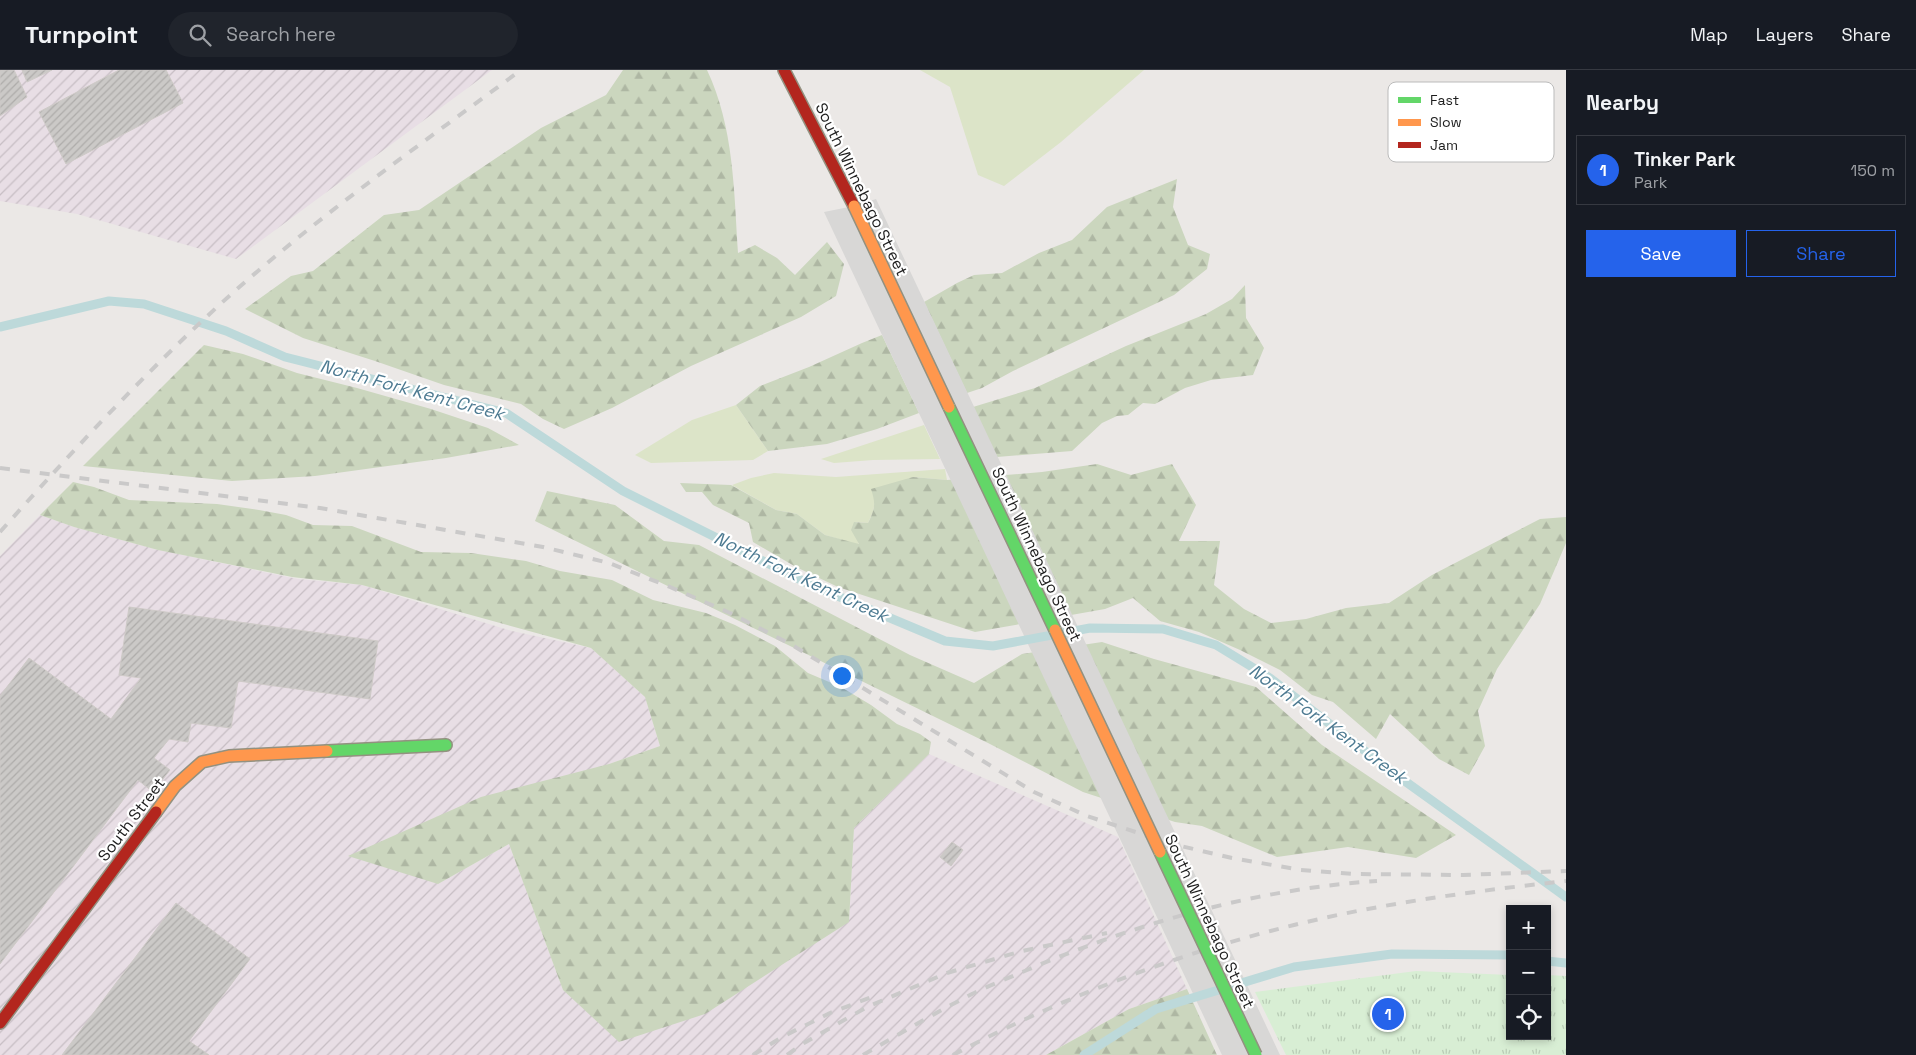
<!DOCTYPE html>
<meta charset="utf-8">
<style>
body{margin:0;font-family:"Space Grotesk",sans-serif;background:#20242c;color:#f1f3f6}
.controls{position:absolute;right:15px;bottom:15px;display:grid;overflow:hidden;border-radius:0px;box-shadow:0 2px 8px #0003}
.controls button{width:45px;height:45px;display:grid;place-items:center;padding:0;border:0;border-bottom:1px solid #363941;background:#171b24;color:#f1f3f6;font:25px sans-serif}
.you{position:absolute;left:841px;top:605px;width:18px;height:18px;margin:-12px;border:4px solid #fff;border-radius:50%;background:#1a73e8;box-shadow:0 0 0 8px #1a73e833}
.badge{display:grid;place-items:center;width:32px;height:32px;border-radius:50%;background:#2563eb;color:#fff;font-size:16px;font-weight:700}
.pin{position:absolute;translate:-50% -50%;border:2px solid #fff;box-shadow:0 1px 5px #0006}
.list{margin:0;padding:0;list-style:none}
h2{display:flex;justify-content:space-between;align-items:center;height:65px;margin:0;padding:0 20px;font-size:21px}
h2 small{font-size:16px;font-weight:400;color:#9ea1a6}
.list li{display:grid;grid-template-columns:32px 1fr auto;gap:15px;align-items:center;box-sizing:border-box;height:70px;margin:0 10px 10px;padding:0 10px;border:1px solid #363941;border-radius:0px}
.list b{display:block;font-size:19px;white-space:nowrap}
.list p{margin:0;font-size:16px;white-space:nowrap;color:#9ea1a6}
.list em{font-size:16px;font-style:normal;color:#9ea1a6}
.actions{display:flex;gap:10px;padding:15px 20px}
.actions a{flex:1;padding:11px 0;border:1px solid #2563eb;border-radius:0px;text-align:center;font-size:18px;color:#2563eb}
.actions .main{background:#2563eb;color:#fff}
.icon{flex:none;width:28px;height:28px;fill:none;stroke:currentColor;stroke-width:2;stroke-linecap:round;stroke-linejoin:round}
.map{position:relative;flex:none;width:1566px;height:985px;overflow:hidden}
header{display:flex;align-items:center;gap:30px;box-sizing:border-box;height:70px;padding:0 25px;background:#171b24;border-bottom:1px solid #363941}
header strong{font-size:24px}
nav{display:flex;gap:28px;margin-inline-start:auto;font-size:18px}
.search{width:350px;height:45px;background:#20242c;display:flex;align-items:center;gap:12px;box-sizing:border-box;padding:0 18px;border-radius:28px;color:#9ea1a6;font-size:19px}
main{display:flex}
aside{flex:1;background:#171b24}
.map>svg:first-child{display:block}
</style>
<header>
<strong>Turnpoint</strong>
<div class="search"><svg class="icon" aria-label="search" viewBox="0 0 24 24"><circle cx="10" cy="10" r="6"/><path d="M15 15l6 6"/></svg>Search here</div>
<nav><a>Map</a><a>Layers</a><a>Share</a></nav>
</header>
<main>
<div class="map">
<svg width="1566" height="985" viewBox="0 0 1566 985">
<defs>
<pattern id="industrial-furrows" width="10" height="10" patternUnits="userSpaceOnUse" patternTransform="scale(1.25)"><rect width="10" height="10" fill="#e8dee5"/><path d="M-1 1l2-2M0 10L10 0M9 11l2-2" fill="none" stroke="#c7bec4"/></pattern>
<pattern id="forest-firs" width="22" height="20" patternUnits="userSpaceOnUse" patternTransform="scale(1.25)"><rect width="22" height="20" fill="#cbd6be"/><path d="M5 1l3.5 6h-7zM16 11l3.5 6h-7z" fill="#aeb7a3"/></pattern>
<pattern id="park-tufts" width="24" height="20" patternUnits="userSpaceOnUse" patternTransform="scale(1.25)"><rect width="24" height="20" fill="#d8eed4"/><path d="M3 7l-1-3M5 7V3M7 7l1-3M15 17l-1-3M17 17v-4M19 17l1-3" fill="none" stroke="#b9ccb6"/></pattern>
<pattern id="building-hatch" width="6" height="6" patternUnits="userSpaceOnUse" patternTransform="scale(1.25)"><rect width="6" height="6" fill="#cbc9c7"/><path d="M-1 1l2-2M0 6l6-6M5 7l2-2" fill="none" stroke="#aeacaa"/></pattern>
</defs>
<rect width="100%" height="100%" fill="#ebe8e6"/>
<!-- industrial -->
<path fill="url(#industrial-furrows)" d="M0,0H492L236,189L77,144L0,131Z
M40,445L74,457L158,480L298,509L362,515L512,561L591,578L645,627L660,676L609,694L438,814L509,774L563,920L849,852L854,758L929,684L1118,767L1187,919L1129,939L1046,985H0V486Z"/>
<!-- grass -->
<path fill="#dce4c8" d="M920,0H1144L1061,72L1004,116L978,105L950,17Z
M736,335L768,381L753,390L651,393L635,385L692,350Z
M924,355L940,389L873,390L834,393L821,389Z
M945,399L947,410L913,407L875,431L873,442L868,453L854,452L859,475L825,465L797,444L776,440L732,415L751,408L774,403L836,407Z"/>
<!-- forest -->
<path fill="url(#forest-firs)" d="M623,0H707C734,57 734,121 738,183L755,175L777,188L795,205L827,172L844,194L836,226L801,247L691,296L612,338L564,359L543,349L521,334L444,315L375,291L303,268L245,239L291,206L313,201L384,145L419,140L541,58L606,25Z
M1177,109L1173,137L1188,175L1210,184L1207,199L1174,225L1013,301L982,318L967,323L924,232L957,213L974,205L1002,203L1039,183L1072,170L1107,137Z
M1245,215L1246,248L1264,278L1253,305L1211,310L1185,318L1155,334L1143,333L1128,345L1117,346L1102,353L1072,381L997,387L973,337L1035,318L1126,276L1206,244L1232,229Z
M882,265L919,343L877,359L827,374L768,381L736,335L760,316L809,297L862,273Z
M204,275L243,284L297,303L357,318L431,339L488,358L519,375L446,388L315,406L232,411L83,396Z
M1097,394L1131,405L1172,394L1196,435L1179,471H1220L1214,515L1244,539L1271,553L1306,549L1346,538L1389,533L1432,505L1540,449L1566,447V473L1540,534L1497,599L1478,641L1485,676L1469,705L1439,689L1390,644L1376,669L1333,632L1312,625L1280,600L1240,580L1199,562L1160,551L1133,528L1105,539L975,562L838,517L796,497L753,472L749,453L713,435L702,422H686L680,413L731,415L776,440L797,444L825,465L859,474L851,460L854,452L868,453C875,439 876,434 871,419L913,407L947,410L1042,402Z
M73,412L94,417L129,430L217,434L259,440L286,445L313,455L352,456L421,482L471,483L526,491L560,501L612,510L653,530L706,543L735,555L775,576L808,603L841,617L871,635L897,654L920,664L931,672L929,684L854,758L849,852L705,944L619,972L563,920L509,774L438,814L348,786L481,727L609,694L660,676L645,627L591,578L362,515L292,507L158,480L74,457L40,445Z
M547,421L615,435L664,471L699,475L910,585L974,613L1022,584L1102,572L1154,589L1256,617L1322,675L1456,765L1416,788L1348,777L1277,787L1202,756L1175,752L1083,722L988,673L535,451Z
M1187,919L1217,985H1046L1129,939Z"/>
<!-- park -->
<path fill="url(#park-tufts)" d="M1416,901L1510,905V966H1547V905L1566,906V985H1286L1255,922Z"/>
<!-- pier -->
<path fill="#d8d7d6" d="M876,129L1280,985H1222L824,142L854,136Z"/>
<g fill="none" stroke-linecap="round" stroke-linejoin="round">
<!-- stream -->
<path stroke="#bdd9da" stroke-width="9" d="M0,257L109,231L144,234L226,261L285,287L506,343L623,421L809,514L945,571L993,576L1090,558L1163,559L1216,575L1270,608L1395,704L1566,827
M1547,891L1566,893
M1084,985L1156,939L1294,897L1392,884L1510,885"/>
</g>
<!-- building -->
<path fill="url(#building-hatch)" stroke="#cecac7" d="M0,0H14L27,27L0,46Z
M22,0H52L27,12Z
M119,0H166L183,33L66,94L39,42Z
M129,537L378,571L370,629L238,611L231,658L191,653L188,672L169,669L154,688L170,700L153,722L138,710L0,894V626L29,588L111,649L141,608L119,605Z
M952,772L963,780L951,796L940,787Z
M176,833L250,889L189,971L209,985H62Z"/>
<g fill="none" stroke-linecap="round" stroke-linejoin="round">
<!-- fast casing -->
<g stroke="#939180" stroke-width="14">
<path id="fast" d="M327,681L446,675"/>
</g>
<!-- slow casing -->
<g stroke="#939180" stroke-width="14">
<path id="slow" d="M156,742L175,716L202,692L229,686L327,681"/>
</g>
<!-- jam casing -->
<g stroke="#939180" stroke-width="14">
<path id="jam" d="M784,0L854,136
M0,953L156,742"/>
</g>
<!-- fast -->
<use href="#fast" stroke="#63d668" stroke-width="11"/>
<!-- slow -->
<use href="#slow" stroke="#ff974d" stroke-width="11"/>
<!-- jam -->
<use href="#jam" stroke="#b3261e" stroke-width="11"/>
<!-- rail -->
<path stroke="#cac9c9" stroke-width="4" stroke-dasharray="10 10" stroke-linecap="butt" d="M0,398L320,438L543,477L609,493L670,517L730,543L792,575L1034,722L1087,746L1172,774L1232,788L1301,800L1353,804L1463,805L1566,801
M0,462C76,377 153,294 237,219C327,140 425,71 521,0
M753,985L782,967L830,943L877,925
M787,985L804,973L867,937L947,903L1022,881L1107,863
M863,985C899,964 935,943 972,924C990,915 1009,908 1027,900C1138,853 1256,819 1377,811
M953,985C1058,929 1179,883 1294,855C1383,833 1475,821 1566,811"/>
<!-- fast-bridge casing -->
<g stroke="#939180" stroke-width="14" stroke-linecap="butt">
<path id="fast-bridge" d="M949,337L1055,560
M1160,782L1256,985"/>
</g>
<!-- slow-bridge casing -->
<g stroke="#939180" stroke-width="14" stroke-linecap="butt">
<path id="slow-bridge" d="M854,136L949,337
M1055,560L1160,782"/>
</g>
<!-- fast-bridge -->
<use href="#fast-bridge" stroke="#63d668" stroke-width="11"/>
<!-- slow-bridge -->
<use href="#slow-bridge" stroke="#ff974d" stroke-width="11"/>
</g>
<g text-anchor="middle" stroke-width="4.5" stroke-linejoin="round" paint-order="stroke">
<!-- street labels -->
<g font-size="16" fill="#1d1d1d" stroke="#fff">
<text transform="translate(862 119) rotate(64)" y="6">South Winnebago Street</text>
<text transform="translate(1037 484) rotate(65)" y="6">South Winnebago Street</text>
<text transform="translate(131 749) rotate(-53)" y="6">South Street</text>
<text transform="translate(1210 851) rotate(65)" y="6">South Winnebago Street</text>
</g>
<!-- water labels -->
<g font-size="18" font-style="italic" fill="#4e7b92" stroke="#fff">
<text transform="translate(412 320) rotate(15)" y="6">North Fork Kent Creek</text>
<text transform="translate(801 507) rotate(25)" y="6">North Fork Kent Creek</text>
<text transform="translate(1328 654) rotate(36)" y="6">North Fork Kent Creek</text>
</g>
</g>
<!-- legend -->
<rect x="1388" y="12" width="166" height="80" rx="8" fill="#fff" stroke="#bbb" stroke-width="1"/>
<rect x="1398" y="27" width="23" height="6" fill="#63d668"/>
<rect x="1398" y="49" width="23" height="7" fill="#ff974d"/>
<rect x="1398" y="72" width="23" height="6" fill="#b3261e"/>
<g font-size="14" fill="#1d1d1d">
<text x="1430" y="35">Fast</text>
<text x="1430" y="57">Slow</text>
<text x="1430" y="80">Jam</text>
</g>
</svg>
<div class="controls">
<button>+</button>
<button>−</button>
<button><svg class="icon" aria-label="locate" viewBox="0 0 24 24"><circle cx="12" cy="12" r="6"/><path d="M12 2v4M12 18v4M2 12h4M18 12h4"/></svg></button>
</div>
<div class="you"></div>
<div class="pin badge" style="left:1388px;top:944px">1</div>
</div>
<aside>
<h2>Nearby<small></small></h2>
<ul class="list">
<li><span class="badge">1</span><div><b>Tinker Park</b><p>Park</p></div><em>150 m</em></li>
</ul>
<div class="actions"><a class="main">Save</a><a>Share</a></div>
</aside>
</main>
